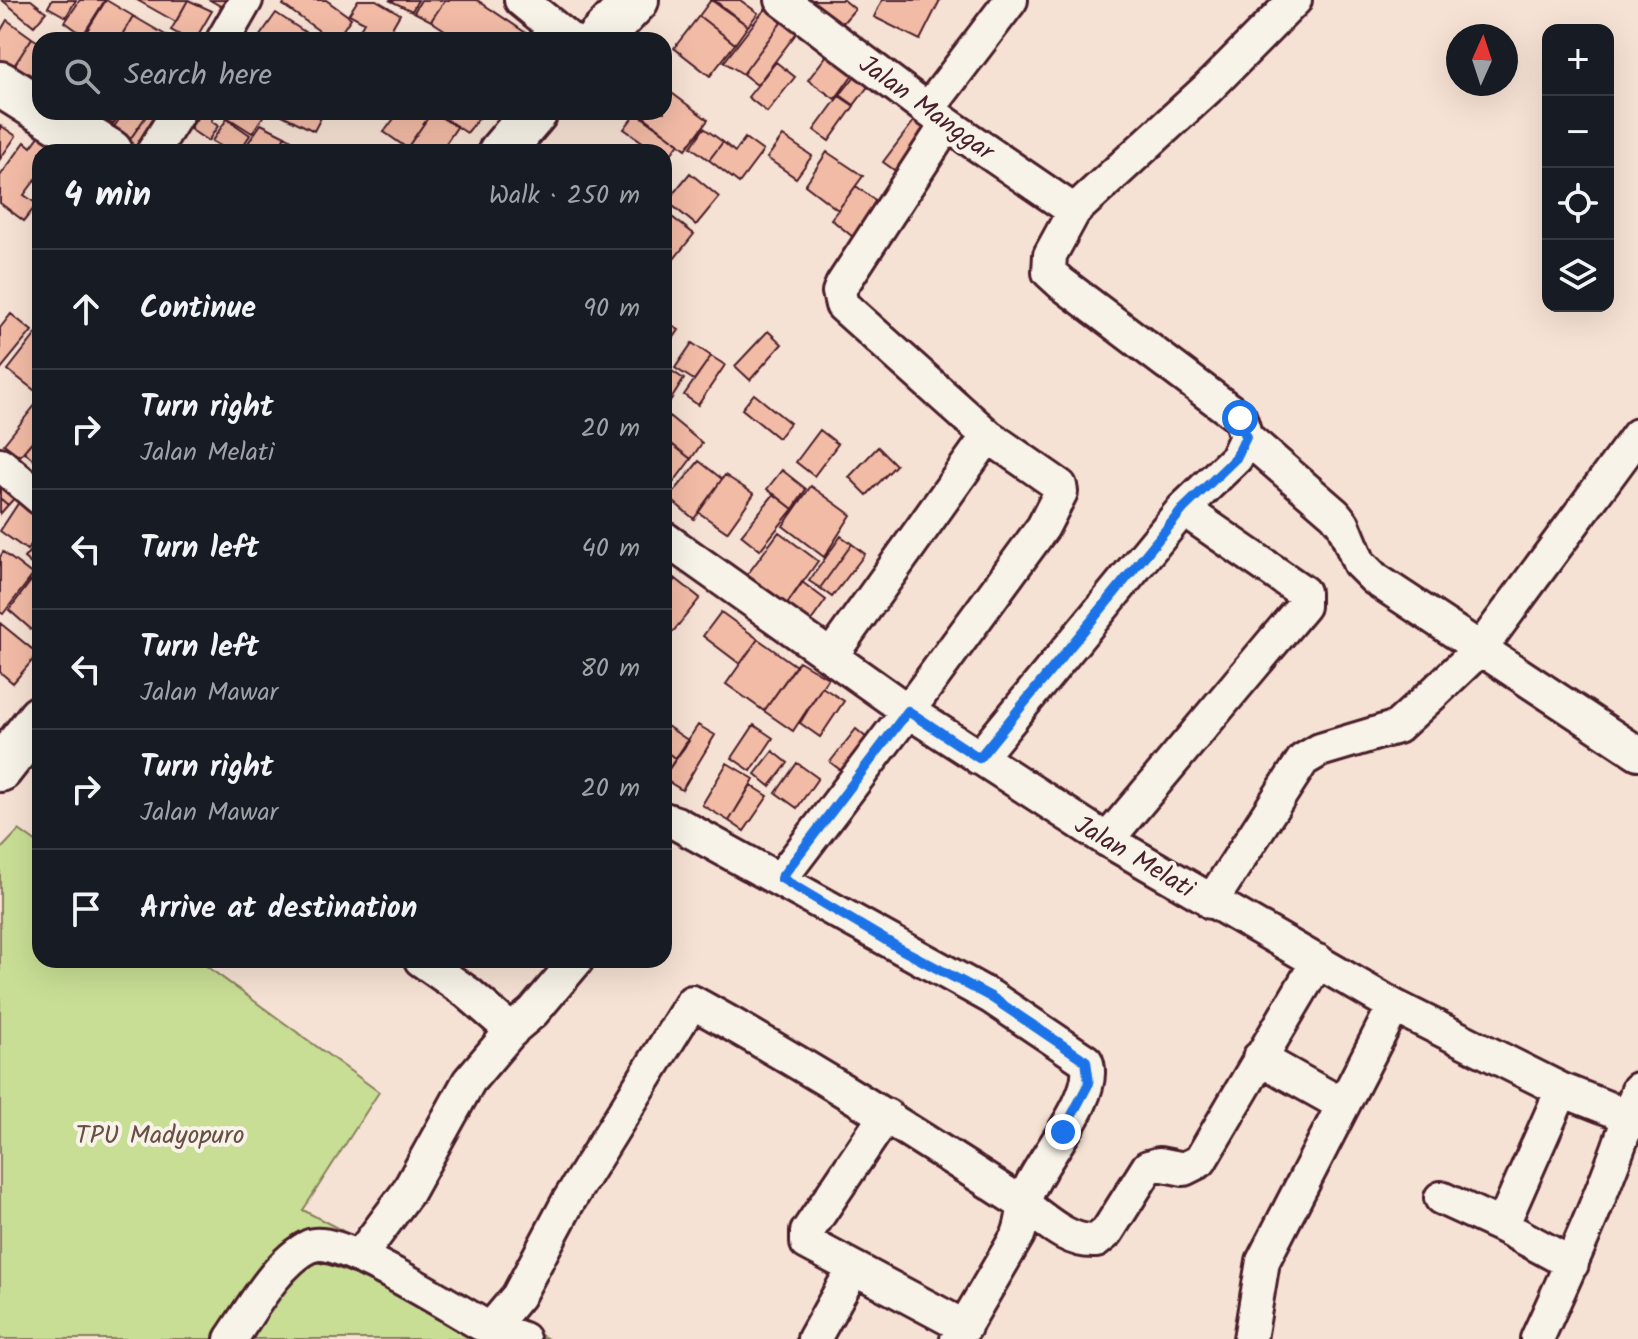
<!DOCTYPE html>
<meta charset="utf-8">
<style>
body{margin:0;font-family:Kalam,sans-serif;background:#20242c;color:#f1f3f6}
.controls{position:absolute;right:24px;top:24px;display:grid;overflow:hidden;border-radius:16px;box-shadow:0 8px 32px #0002}
.controls button{width:72px;height:72px;display:grid;place-items:center;padding:0;border:0;border-bottom:2px solid #363941;background:#171b24;color:#f1f3f6;font:40px sans-serif}
.compass{position:absolute;left:1446px;top:24px;width:72px;height:72px;border-radius:50%;background:#171b24;box-shadow:0 8px 32px #0002;rotate:3deg}
.stop{position:absolute;width:24px;height:24px;margin:-18px;border:6px solid #1a73e8;border-radius:50%;background:#fff}
.stop.end{background:#1a73e8;border-color:#fff;box-shadow:0 2px 8px #0008}
.list{margin:0;padding:0;list-style:none}
h2{display:flex;justify-content:space-between;align-items:center;height:104px;margin:0;padding:0 32px;font-size:34px}
h2 small{font-size:26px;font-weight:400;color:#9ea1a6}
.list li{display:grid;grid-template-columns:52px 1fr auto;gap:24px;align-items:center;box-sizing:border-box;height:120px;padding:0 32px;border-top:2px solid #363941}
.list b{display:block;font-size:30px;white-space:nowrap}
.list p{margin:0;font-size:26px;white-space:nowrap;color:#9ea1a6}
.list em{font-size:26px;font-style:normal;color:#9ea1a6}
.icon{flex:none;width:44px;height:44px;fill:none;stroke:currentColor;stroke-width:2;stroke-linecap:round;stroke-linejoin:round}
.map{position:relative;flex:none;width:1638px;height:1339px;overflow:hidden}
.search{position:absolute;background:#171b24;box-shadow:0 8px 32px #0002;left:32px;top:32px;width:640px;height:88px;display:flex;align-items:center;gap:20px;box-sizing:border-box;padding:0 28px;border-radius:24px;color:#9ea1a6;font-size:30px}
.panel{position:absolute;background:#171b24;box-shadow:0 8px 32px #0002;left:32px;top:144px;width:640px;height:824px;border-radius:24px}
.map>svg:first-child{display:block}
</style>
<div class="map">
<svg width="1638" height="1339" viewBox="0 0 1638 1339">
<rect width="100%" height="100%" fill="#f6e2d4"/>
<filter id="ink" filterUnits="userSpaceOnUse"><feTurbulence type="fractalNoise" baseFrequency=".0125" numOctaves="2"/><feDisplacementMap in="SourceGraphic" scale="16" xChannelSelector="R" yChannelSelector="G"/><feConvolveMatrix kernelMatrix="1 2 1 2 8 2 1 2 1" color-interpolation-filters="sRGB"/></filter>
<g filter="url(#ink)">
<!-- green -->
<path fill="#c8de94" stroke="#897e60" stroke-width="2" d="M19,830L40,845V960H198L379,1092L303,1210L548,1339H0V850Z"/>
<!-- building -->
<path fill="#f2bba6" stroke="#4a1f2b" stroke-width="2" d="M2,0H31L46,12L34,26Z
M52,0H76L66,17L48,7Z
M80,0H105L83,35L65,22Z
M106,0L133,16L119,40H94L85,34Z
M137,0H188L176,22Z
M188,0L212,11L195,40H189L171,30Z
M210,0H237L231,12Z
M286,0H326L351,18L336,40H332L283,5Z
M358,0H376L400,14L385,40L381,38L380,40H354L364,22L349,14Z
M389,0H418L412,11Z
M421,0H445L431,21L414,12Z
M445,0H477L526,33L521,40H460L431,21Z
M711,0L748,26L735,44L699,16Z
M714,0H740L758,13L748,26Z
M811,0H844L855,9L841,25Z
M882,0H940L920,40L874,17Z
M765,9L783,20L743,74L724,62Z
M276,13L317,40H257Z
M133,16L174,40H119Z
M699,16L735,44L710,76L674,48Z
M7,20L32,38L12,69L0,61V32Z
M783,20L798,31L757,85L743,74Z
M32,38L40,43V73L34,83L12,69Z
M830,51L856,70L835,99L808,80Z
M776,62L795,77L767,112L748,97Z
M863,66L876,76L854,105L840,95Z
M665,88L708,120L686,149L643,116L646,112H664Z
M839,96L854,106L829,141L814,130Z
M100,112H121L113,124L98,114Z
M124,112H149L126,145L110,133Z
M149,112H154L166,120L137,152L126,145Z
M201,112H217L211,121L218,126L208,141L190,129Z
M219,112H266L252,133Z
M284,112H324L314,131L282,115Z
M399,112H432L407,148L384,132Z
M432,112L457,127L440,152H413L407,148Z
M435,112H484L467,133Z
M636,113L679,143L667,160L664,157V152H657L624,129Z
M920,113L941,128L904,177L883,162Z
M227,119L250,135L239,152H231L212,141Z
M261,124L285,136L275,152H242Z
M0,125L16,136L0,159Z
M704,128L723,142L709,160L691,147Z
M40,135L61,151L40,152V183L36,179L24,195L37,204L24,221L0,203V176L25,142L31,147Z
M285,136L305,148L302,152H275Z
M783,136L812,156L796,178L767,158Z
M745,138L763,151L739,183L709,160L723,142L735,152Z
M827,152L863,176L838,210L805,185Z
M690,173L719,197L696,225L667,201Z
M856,186L879,203L853,237L831,219Z
M664,211L694,234L670,264L664,260Z
M11,314L32,331L0,370V328Z
M664,321L679,330L664,352Z
M40,329V390L38,393L8,370Z
M768,331L782,344L750,380L735,366Z
M692,343L711,356L694,380L675,368Z
M711,356L725,365L698,405L684,395Z
M664,366L684,379L670,401L664,398Z
M754,394L790,423L778,438L742,409Z
M40,399V432L20,456L4,444Z
M669,416L702,443L691,459L664,438V423Z
M820,430L838,444L814,476L796,462Z
M40,432V466L24,451Z
M664,438L673,445L664,456Z
M673,445L691,459L664,495V456Z
M878,447L896,465L867,495L849,477Z
M699,461L722,479L694,519L669,498Z
M782,470L806,489L793,509L767,489Z
M0,475L20,492L8,505L0,498Z
M725,475L754,494L727,532L698,512Z
M811,486L851,515L824,557L783,526Z
M774,494L793,509L760,550L741,535Z
M23,496L40,508V532L27,550L0,531Z
M0,498L8,505L0,514Z
M779,532L818,561L787,604L747,575Z
M841,536L852,544L820,588L809,581Z
M40,539V572L24,558Z
M852,544L865,554L832,597L820,588Z
M3,552L33,575L3,614L0,612V557Z
M664,570L676,579L664,595Z
M676,579L700,598L664,643V595Z
M31,581L40,588V637L9,610Z
M802,582L826,600L811,621L787,604Z
M721,612L758,639L740,664L703,636Z
M0,623L38,654L13,683L0,672Z
M758,639L796,666L764,711L726,684Z
M799,661L828,678L793,731L764,711Z
M822,687L844,701L820,737L800,723Z
M664,724L689,741L676,759L664,750Z
M698,725L715,735L682,790L664,779V776Z
M754,725L773,738L751,771L732,758Z
M856,729L868,739L843,772L830,762Z
M664,750L676,759L664,776Z
M773,751L788,763L770,786L755,774Z
M727,763L754,779L729,821L702,805Z
M797,763L818,778L797,808L776,793Z
M751,785L768,796L744,831L729,821Z"/>
<g fill="none" stroke-linecap="round" stroke-linejoin="round">
<!-- street casing -->
<g stroke="#4a1f2b" stroke-width="38">
<path id="street" d="M521,0L570,40
M782,0L947,124L1074,211
M223,40L246,0
M929,108L1011,0
M153,152L178,112
M1246,437L1335,514L1343,524L1359,563L1375,579L1638,753
M0,464L40,498
M664,538L908,711L1107,840L1394,1006L1562,1090L1638,1120
M831,656L988,436
M979,758L1183,509L1236,458L1246,437L1240,418L1061,283L1049,272L1050,255L1074,211L1208,88L1295,0
M664,819L676,823L991,997L1086,1061C1100,1094 1041,1159 1028,1192C1023,1206 1024,1220 1018,1235L957,1339
M1107,840L1303,606V592L1183,509
M781,878L908,711L1043,527L1061,492L1060,486L988,436L842,305L839,292L842,285L947,124
M1211,902L1303,760L1320,750L1397,727L1434,693L1481,648L1638,435
M421,960L468,993L512,1031
M1259,1058L1343,1105
M886,1115L807,1232V1243L965,1327
M1441,1198L1502,1226L1572,1264
M1502,1226L1562,1090
M360,1256L407,1193L469,1081L514,1028L533,1012L577,960
M492,1327L523,1339
M231,1339C251,1310 278,1261 310,1246C337,1234 452,1308 481,1324L492,1327L518,1296L568,1202L692,1002C803,1063 910,1131 1017,1200C1041,1215 1065,1243 1096,1241L1107,1232L1148,1167L1159,1164L1184,1169L1200,1161L1318,961
M814,1339L853,1269
M1250,1339L1263,1261L1394,1006
M1537,1339C1574,1258 1612,1175 1638,1089"/>
</g>
<!-- secondary casing -->
<g stroke="#4a1f2b" stroke-width="50">
<path id="secondary" d="M0,84L40,109
M45,112L110,152"/>
</g>
<!-- primary casing -->
<g stroke="#4a1f2b" stroke-width="50">
<path id="primary" d="M598,40L636,0
M501,152L535,112
M0,769L40,718"/>
</g>
<!-- street -->
<use href="#street" stroke="#f7f3e8" stroke-width="32"/>
<!-- secondary -->
<use href="#secondary" stroke="#f7f3e8" stroke-width="44"/>
<!-- primary -->
<use href="#primary" stroke="#f7f3e8" stroke-width="44"/>
</g>
</g>
<g fill="none" stroke-linecap="round" stroke-linejoin="round" filter="url(#ink)">
<!-- route -->
<path stroke="#1a73e8" stroke-width="10" d="M1063,1132L1089,1083L1086,1061L991,997L899,948L781,878L908,711L979,758L1183,509L1236,458L1246,437L1240,418"/>
</g>
<g text-anchor="middle" stroke-width="8" stroke-linejoin="round" paint-order="stroke">
<!-- street labels -->
<g font-size="26" fill="#4a1f2b" stroke="#f7f3e8">
<text transform="translate(927 107) rotate(36)" y="9">Jalan Manggar</text>
<text transform="translate(1135 856) rotate(31)" y="9">Jalan Melati</text>
</g>
<!-- park labels -->
<g font-size="26" fill="#6a4f45" stroke="#f7f3e8">
<text x="160" y="1143">TPU Madyopuro</text>
</g>
</g>
</svg>
<div class="controls">
<button>+</button>
<button>−</button>
<button><svg class="icon" aria-label="locate" viewBox="0 0 24 24"><circle cx="12" cy="12" r="6"/><path d="M12 2v4M12 18v4M2 12h4M18 12h4"/></svg></button>
<button><svg class="icon" aria-label="layers" viewBox="0 0 24 24"><path d="M12 4l9 5-9 5-9-5zM3 14l9 5 9-5"/></svg></button>
</div>
<svg class="compass" viewBox="-18 -18 36 36"><path d="M0-13l5 13h-10z" fill="#e53935"/><path d="M0 13l5-13h-10z" fill="#9ea1a6"/></svg>
<div class="stop" style="left:1240px;top:418px"></div>
<div class="stop end" style="left:1063px;top:1132px"></div>
<div class="search"><svg class="icon" aria-label="search" viewBox="0 0 24 24"><circle cx="10" cy="10" r="6"/><path d="M15 15l6 6"/></svg>Search here</div>
<section class="panel">
<h2>4 min<small>Walk · 250 m</small></h2>
<ul class="list">
<li><svg class="icon" aria-label="ahead" viewBox="0 0 24 24"><path d="M12 20V5M6 11l6-6 6 6"/></svg><div><b>Continue</b></div><em>90 m</em></li>
<li><svg class="icon" aria-label="right" viewBox="0 0 24 24"><path d="M7 20v-9h11M14 6l5 5-5 5"/></svg><div><b>Turn right</b><p>Jalan Melati</p></div><em>20 m</em></li>
<li><svg class="icon" aria-label="left" viewBox="0 0 24 24"><path d="M17 20v-9H6M10 6l-5 5 5 5"/></svg><div><b>Turn left</b></div><em>40 m</em></li>
<li><svg class="icon" aria-label="left" viewBox="0 0 24 24"><path d="M17 20v-9H6M10 6l-5 5 5 5"/></svg><div><b>Turn left</b><p>Jalan Mawar</p></div><em>80 m</em></li>
<li><svg class="icon" aria-label="right" viewBox="0 0 24 24"><path d="M7 20v-9h11M14 6l5 5-5 5"/></svg><div><b>Turn right</b><p>Jalan Mawar</p></div><em>20 m</em></li>
<li><svg class="icon" aria-label="arrive" viewBox="0 0 24 24"><path d="M6 21V4h12l-3 4 3 4H6"/></svg><div><b>Arrive at destination</b></div></li>
</ul>
</section>
</div>
